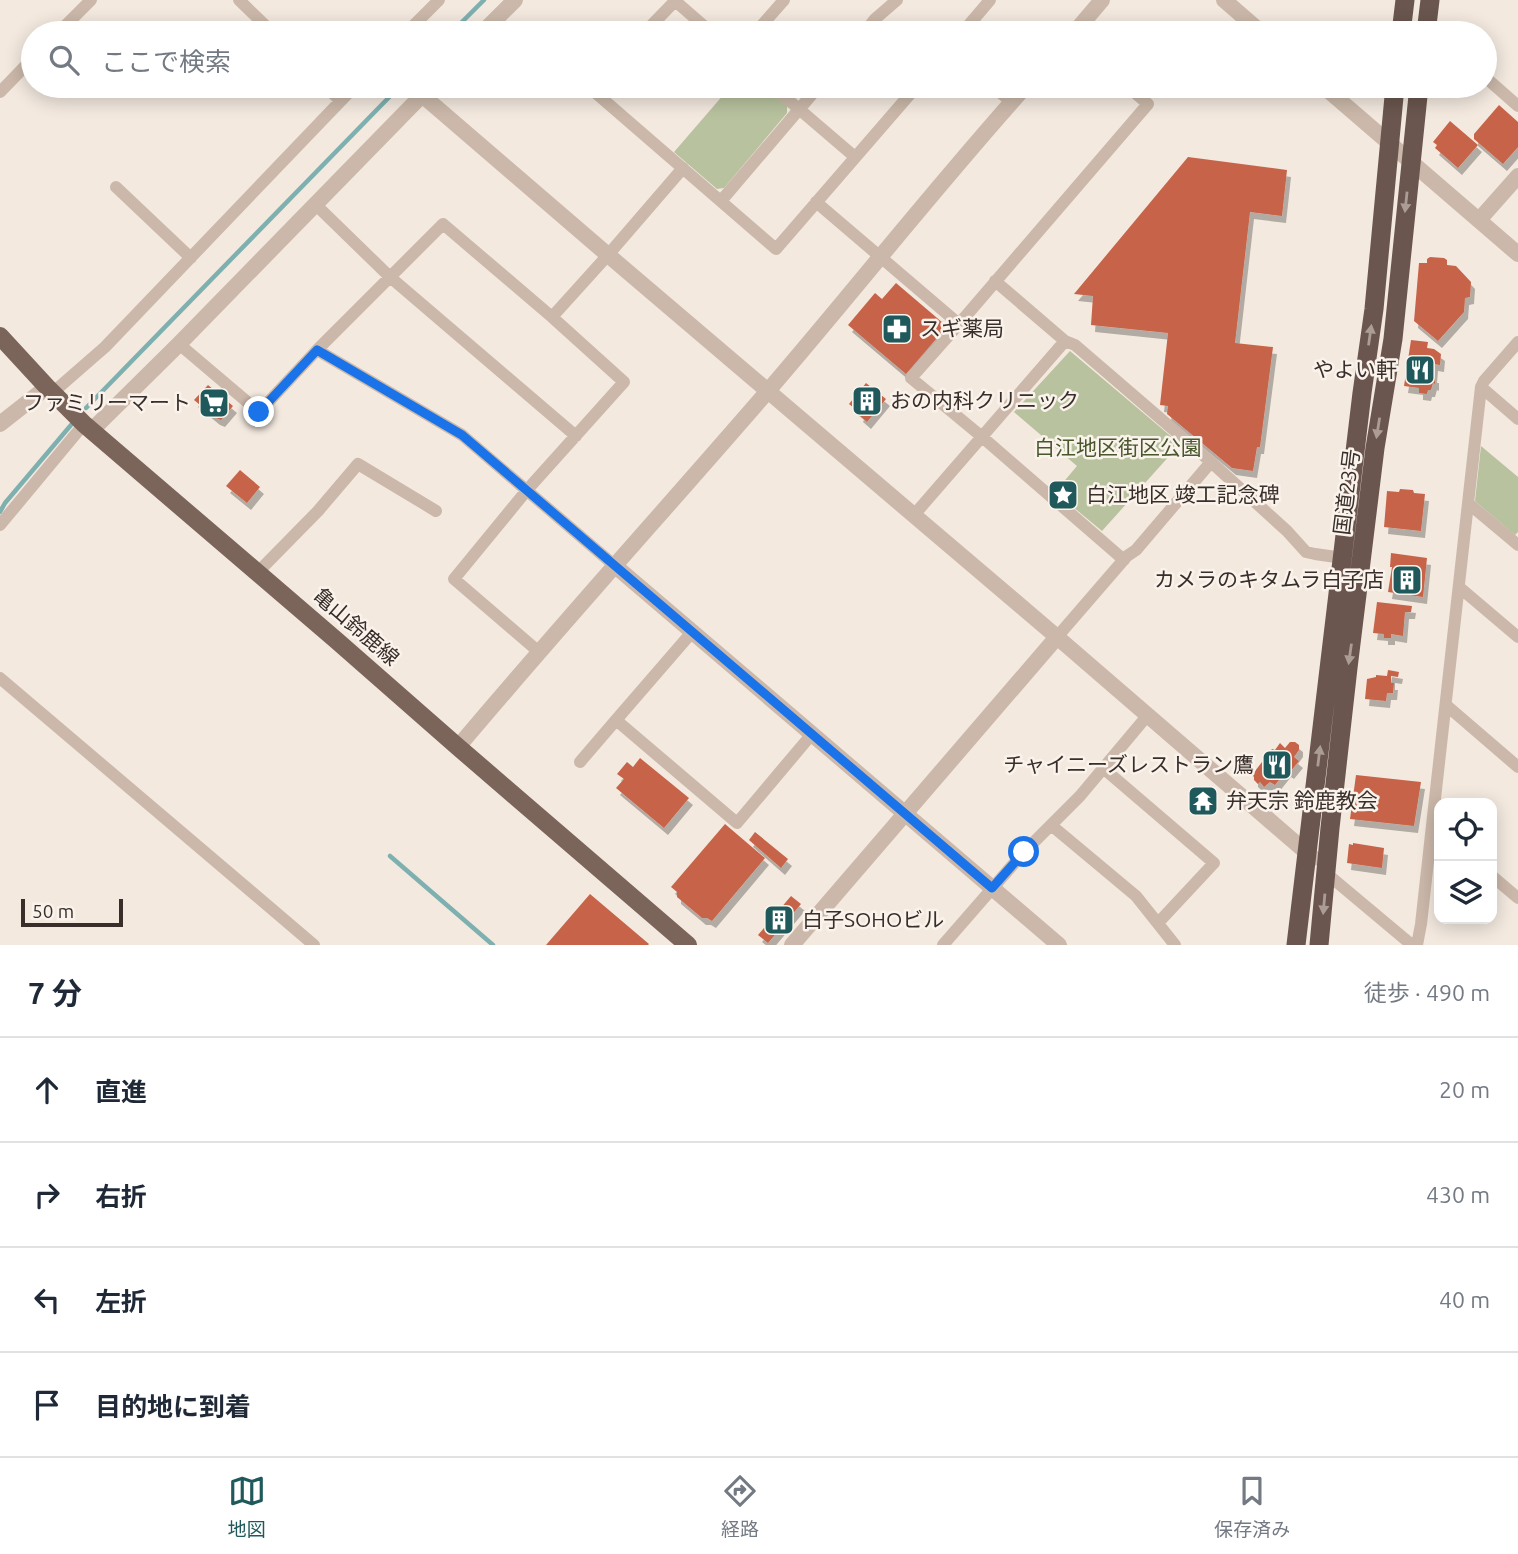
<!DOCTYPE html>
<html lang="ja">
<meta charset="utf-8">
<style>
body{margin:0;font-family:Ubuntu,"Noto Sans JP",sans-serif;background:#f6f6f7;color:#1f2937}
.controls{position:absolute;right:21px;bottom:21px;display:grid;overflow:hidden;border-radius:14px;box-shadow:0 4px 18px #0003}
.controls button{width:63px;height:63px;display:grid;place-items:center;padding:0;border:0;border-bottom:2px solid #e0e1e3;background:#fff;color:#1f2937;font:35px sans-serif}
.scale{position:absolute;left:21px;bottom:18px;width:102px;box-sizing:border-box;padding-left:7px;border:4px solid #392e2a;border-top:0;font-size:19px;line-height:24px;white-space:nowrap;color:#392e2a;-webkit-text-stroke:5px #faf3ec;paint-order:stroke}
.stop{position:absolute;width:21px;height:21px;margin:-16px;border:5px solid #1a73e8;border-radius:50%;background:#fff}
.stop.end{background:#1a73e8;border-color:#fff;box-shadow:0 2px 7px #0008}
.list{margin:0;padding:0;list-style:none}
h2{display:flex;justify-content:space-between;align-items:center;height:91px;margin:0;padding:0 28px;font-size:30px}
h2 small{font-size:23px;font-weight:400;color:#747a83}
.list li{display:grid;grid-template-columns:46px 1fr auto;gap:21px;align-items:center;box-sizing:border-box;height:105px;padding:0 28px;border-top:2px solid #e0e1e3}
.list b{display:block;font-size:26px;white-space:nowrap}
.list em{font-size:23px;font-style:normal;color:#747a83}
.icon{flex:none;width:38px;height:38px;fill:none;stroke:currentColor;stroke-width:2;stroke-linecap:round;stroke-linejoin:round}
.map{position:relative;flex:none;width:1518px;height:945px;overflow:hidden}
.search{position:absolute;background:#fff;box-shadow:0 4px 18px #0003;left:21px;right:21px;top:21px;height:77px;display:flex;align-items:center;gap:18px;box-sizing:border-box;padding:0 24px;border-radius:38px;color:#747a83;font-size:26px}
.sheet{height:511px;background:#fff}
nav{display:flex;justify-content:space-around;align-items:center;box-sizing:border-box;height:98px;border-top:2px solid #e0e1e3;background:#fff;font-size:19px;color:#747a83}
nav a{display:grid;justify-items:center;gap:4px}
nav .on{color:#1f595b}
.map>svg:first-child{display:block}
</style>
<div class="map">
<svg width="1518" height="945" viewBox="0 0 1518 945">
<defs>
<filter id="shadow"><feDropShadow dx="4" dy="7" stdDeviation="0" flood-color="#0004"/></filter>
</defs>
<rect width="100%" height="100%" fill="#f3e9df"/>
<!-- green -->
<path fill="#b8c29e" d="M731,86H763L787,106V113L724,188L717,189L674,152Z
M1070,351L1180,444L1102,531L1055,492L1077,466L1014,412Z
M1481,446L1518,477V532L1515,535L1475,501Z"/>
<g fill="none" stroke-linecap="round" stroke-linejoin="round">
<!-- stream -->
<path stroke="#7eb0b0" stroke-width="4.5" d="M451,33L484,0
M86,408L400,86
M0,512L5,503L71,425
M390,856L493,945"/>
</g>
<!-- building -->
<path fill="#c6644a" filter="url(#shadow)" d="M1499,105L1518,122V147L1503,164L1474,139V134Z
M1450,121L1478,145L1458,168L1435,148L1437,145L1433,142Z
M1188,157L1287,170L1282,216L1250,212L1235,343L1273,347L1260,447H1257L1253,471L1232,468L1167,414L1168,406L1160,405L1168,333L1091,325L1093,296L1074,294Z
M1430,257L1444,258L1447,260V265L1456,266L1471,282L1470,297L1465,298L1464,312L1438,341L1414,321L1419,263H1427V259Z
M896,283L943,323L941,328L943,331L906,374L848,325L875,293L882,299Z
M1411,340L1428,342L1427,348L1434,349L1441,354L1440,365L1434,364L1433,376H1435V384L1433,383L1431,390H1428L1427,394L1419,393V388L1404,386Z
M866,383L886,399L867,422L859,415L860,413L849,404Z
M208,385L233,406L221,420L216,418L194,400Z
M240,470L260,487L247,503L226,486Z
M1400,489L1413,490L1414,493L1425,494L1421,531L1384,527L1387,491L1399,492Z
M1391,553L1427,558L1423,597L1388,592L1392,567H1390Z
M1377,602L1412,606L1411,612H1405L1403,636L1391,634V638H1384V634L1373,633Z
M1388,670L1399,672L1398,677L1391,676V683H1394L1393,693H1387L1386,701L1365,699L1367,679L1376,677V675L1387,676Z
M1290,742H1295L1299,745V750L1294,757L1299,761L1290,772L1287,770L1275,785L1270,782L1264,787L1260,782L1258,784L1254,780V777L1252,775L1272,749L1275,750L1280,743L1285,748Z
M640,758L689,798L664,828L616,788L624,779L617,774L627,762L633,767Z
M1356,775L1421,782L1414,826L1350,819Z
M725,824L765,858L712,921L707,918H702L677,897V892L671,887Z
M755,832L788,859L781,868L749,840Z
M1353,843L1384,848L1382,868L1347,863L1349,844L1353,845Z
M590,894L649,944L648,945H546Z
M791,896L801,904L768,943L758,935Z"/>
<g fill="none" stroke-linecap="round" stroke-linejoin="round">
<!-- minor -->
<path stroke="#cbb8aa" stroke-width="12" d="M239,0L273,33
M674,0L712,33
M58,33L91,0
M406,33L439,0
M644,33L676,0
M755,33L784,0
M864,33L875,19L897,0
M962,33L990,0
M1485,77L1518,106
M325,86L341,101
M592,86L590,88L776,249L917,86
M772,86L855,157
M992,86L1012,102
M0,92L33,58
M116,187L191,258
M721,201L819,86
M816,202L959,324L1148,104L1127,86
M315,204L390,277L576,436
M995,281L1065,341L1075,345L1211,462L1287,531L1306,552L1315,554L1343,558
M552,317L608,255L683,168
M959,324L911,378L981,436L1124,560
M179,344L259,412L317,350L443,224L552,317L624,382L527,490L454,579L539,652
M317,350L462,435L614,565
M1481,387L1518,419
M58,388L105,347L355,86
M1468,503L1518,545
M914,515L1065,341
M0,525L84,424
M258,572L318,511L358,464L436,511
M1459,587L1518,637
M693,631L616,720L737,823L812,734
M1057,637L1127,556L1136,550L1211,462
M0,678L314,945
M1446,705L1518,767
M580,762L616,720
M1103,768L1214,863L1158,923
M1051,825L1136,896L1175,945
M1326,873L1412,945
M1492,876L1518,898
M943,945L1024,852L1080,796L1147,716
M1417,945L1421,924L1481,387L1484,381L1518,342"/>
<!-- tertiary -->
<path stroke="#cbb8aa" stroke-width="16" d="M1224,0L1262,33
M482,33L515,0
M1074,33L1102,0
M1323,86L1518,254
M422,95L608,255L1057,637L1313,858
M1479,220L1518,176
M0,424L47,387
M92,430L179,344L431,86
M614,565L1059,945
M458,747C559,627 664,511 767,392C854,291 937,185 1026,86
M792,945L1057,637"/>
<!-- primary -->
<path stroke="#7b655b" stroke-width="18" d="M0,336L47,387L84,424L336,640L458,747L688,945"/>
<!-- trunk -->
<path stroke="#6a564e" stroke-width="19" d="M1401,33L1405,0
M1426,33L1430,0
M1296,945L1362,393L1374,309L1395,86
M1319,945L1330,828L1348,668L1375,448L1393,339L1419,86"/>
</g>
<!-- one-way arrows -->
<defs><path id="oneway-solid" d="M-6-.8H1V-3.2L6.5 0L1 3.2V.8H-6Z" transform="scale(1.75)"/></defs>
<g fill="#ab9d95">
<use href="#oneway-solid" transform="translate(1406 202) rotate(96)"/>
<use href="#oneway-solid" transform="translate(1370 335) rotate(-82)"/>
<use href="#oneway-solid" transform="translate(1378 428) rotate(99)"/>
<use href="#oneway-solid" transform="translate(1350 654) rotate(98)"/>
<use href="#oneway-solid" transform="translate(1319 756) rotate(-83)"/>
<use href="#oneway-solid" transform="translate(1324 904) rotate(95)"/>
</g>
<g fill="none" stroke-linecap="round" stroke-linejoin="round">
<!-- route -->
<path stroke="#1a73e8" stroke-width="9" d="M259,412L317,350L462,435L992,888L1024,852"/>
</g>
<!-- icons -->
<defs>
<g id="pharmacy-square" transform="scale(1.575)"><rect x="-9" y="-9" width="18" height="18" rx="4" fill="#1f595b" stroke="#faf3ec"/><path d="M-2-6h4v4h4v4h-4v4h-4v-4h-4v-4h4Z" fill="#fff"/></g>
<g id="restaurant-square" transform="scale(1.575)"><rect x="-9" y="-9" width="18" height="18" rx="4" fill="#1f595b" stroke="#faf3ec"/><path d="M-5-6h1v4h1v-4h1v4h1v-4h1v5L-1.5 .5V6h-2V.5L-5-1ZM5-6V6H3V1.5H1.5Q1.5-4 5-6Z" fill="#fff"/></g>
<g id="building-square" transform="scale(1.575)"><rect x="-9" y="-9" width="18" height="18" rx="4" fill="#1f595b" stroke="#faf3ec"/><path d="M-4-6H4V6H1V3H-1V6H-4ZM-2.5-4.3h1.7v1.8h-1.7ZM.8-4.3h1.7v1.8H.8ZM-2.5-1h1.7V.8h-1.7ZM.8-1h1.7V.8H.8Z" fill="#fff"/></g>
<g id="supermarket-square" transform="scale(1.575)"><rect x="-9" y="-9" width="18" height="18" rx="4" fill="#1f595b" stroke="#faf3ec"/><path d="M-6-5.5h2.5l.6 2H6L4.5 2H-2.5L-4.4-4H-6ZM-1.5 3.2a1.3 1.3 0 1 0 .1 0ZM3 3.2a1.3 1.3 0 1 0 .1 0Z" fill="#fff"/></g>
<g id="sight-square" transform="scale(1.575)"><rect x="-9" y="-9" width="18" height="18" rx="4" fill="#1f595b" stroke="#faf3ec"/><path d="M0-6L1.8-2.2L6-1.7L2.9 1.2L3.7 5.4L0 3.3L-3.7 5.4L-2.9 1.2L-6-1.7L-1.8-2.2Z" fill="#fff"/></g>
<g id="temple-square" transform="scale(1.575)"><rect x="-9" y="-9" width="18" height="18" rx="4" fill="#1f595b" stroke="#faf3ec"/><path d="M0-6L5-2H3V0L6.5 2.5H4V6H1.5V3h-3V6H-4V2.5H-6.5L-3 0V-2H-5Z" fill="#fff"/></g>
</defs>
<g fill-rule="evenodd">
<use href="#pharmacy-square" x="897" y="329"/>
<use href="#restaurant-square" x="1420" y="370"/>
<use href="#building-square" x="867" y="401"/>
<use href="#supermarket-square" x="214" y="403"/>
<use href="#sight-square" x="1063" y="495"/>
<use href="#building-square" x="1407" y="580"/>
<use href="#restaurant-square" x="1277" y="765"/>
<use href="#temple-square" x="1203" y="801"/>
<use href="#building-square" x="779" y="920"/>
</g>
<g text-anchor="middle" stroke-width="5" stroke-linejoin="round" paint-order="stroke">
<!-- poi labels -->
<g font-size="21" fill="#392e2a" stroke="#faf3ec" text-anchor="start">
<text x="920" y="336">スギ薬局</text>
<text x="1397" y="377" text-anchor="end">やよい軒</text>
<text x="890" y="408">おの内科クリニック</text>
<text x="191" y="410" text-anchor="end">ファミリーマート</text>
<text x="1086" y="502">白江地区 竣工記念碑</text>
<text x="1384" y="587" text-anchor="end">カメラのキタムラ白子店</text>
<text x="1254" y="772" text-anchor="end">チャイニーズレストラン鷹</text>
<text x="1226" y="808">弁天宗 鈴鹿教会</text>
<text x="802" y="927">白子SOHOビル</text>
</g>
<!-- park labels -->
<g font-size="21" fill="#49572d" stroke="#faf3ec">
<text x="1118" y="455">白江地区街区公園</text>
</g>
<!-- street labels -->
<g font-size="21" fill="#392e2a" stroke="#faf3ec">
<text transform="translate(1347 492) rotate(-83)" y="7">国道23号</text>
<text transform="translate(356 627) rotate(41)" y="7">亀山鈴鹿線</text>
</g>
</g>
</svg>
<div class="controls">
<button><svg class="icon" aria-label="locate" viewBox="0 0 24 24"><circle cx="12" cy="12" r="6"/><path d="M12 2v4M12 18v4M2 12h4M18 12h4"/></svg></button>
<button><svg class="icon" aria-label="layers" viewBox="0 0 24 24"><path d="M12 4l9 5-9 5-9-5zM3 14l9 5 9-5"/></svg></button>
</div>
<div class="scale">50 m</div>
<div class="stop" style="left:1024px;top:852px"></div>
<div class="stop end" style="left:259px;top:412px"></div>
<div class="search"><svg class="icon" aria-label="search" viewBox="0 0 24 24"><circle cx="10" cy="10" r="6"/><path d="M15 15l6 6"/></svg>ここで検索</div>
</div>
<section class="sheet">
<h2>7 分<small>徒歩 · 490 m</small></h2>
<ul class="list">
<li><svg class="icon" aria-label="ahead" viewBox="0 0 24 24"><path d="M12 20V5M6 11l6-6 6 6"/></svg><div><b>直進</b></div><em>20 m</em></li>
<li><svg class="icon" aria-label="right" viewBox="0 0 24 24"><path d="M7 20v-9h11M14 6l5 5-5 5"/></svg><div><b>右折</b></div><em>430 m</em></li>
<li><svg class="icon" aria-label="left" viewBox="0 0 24 24"><path d="M17 20v-9H6M10 6l-5 5 5 5"/></svg><div><b>左折</b></div><em>40 m</em></li>
<li><svg class="icon" aria-label="arrive" viewBox="0 0 24 24"><path d="M6 21V4h12l-3 4 3 4H6"/></svg><div><b>目的地に到着</b></div></li>
</ul>
</section>
<nav>
<a class="on"><svg class="icon" aria-label="map" viewBox="0 0 24 24"><path d="M3 6l6-2 6 2 6-2v14l-6 2-6-2-6 2zM9 4v14M15 6v14"/></svg>地図</a>
<a><svg class="icon" aria-label="directions" viewBox="0 0 24 24"><path d="M12 3l9 9-9 9-9-9zM9 14v-3h6M13 9l2 2-2 2"/></svg>経路</a>
<a><svg class="icon" aria-label="saved" viewBox="0 0 24 24"><path d="M7 4h10v16l-5-4-5 4z"/></svg>保存済み</a>
</nav>
